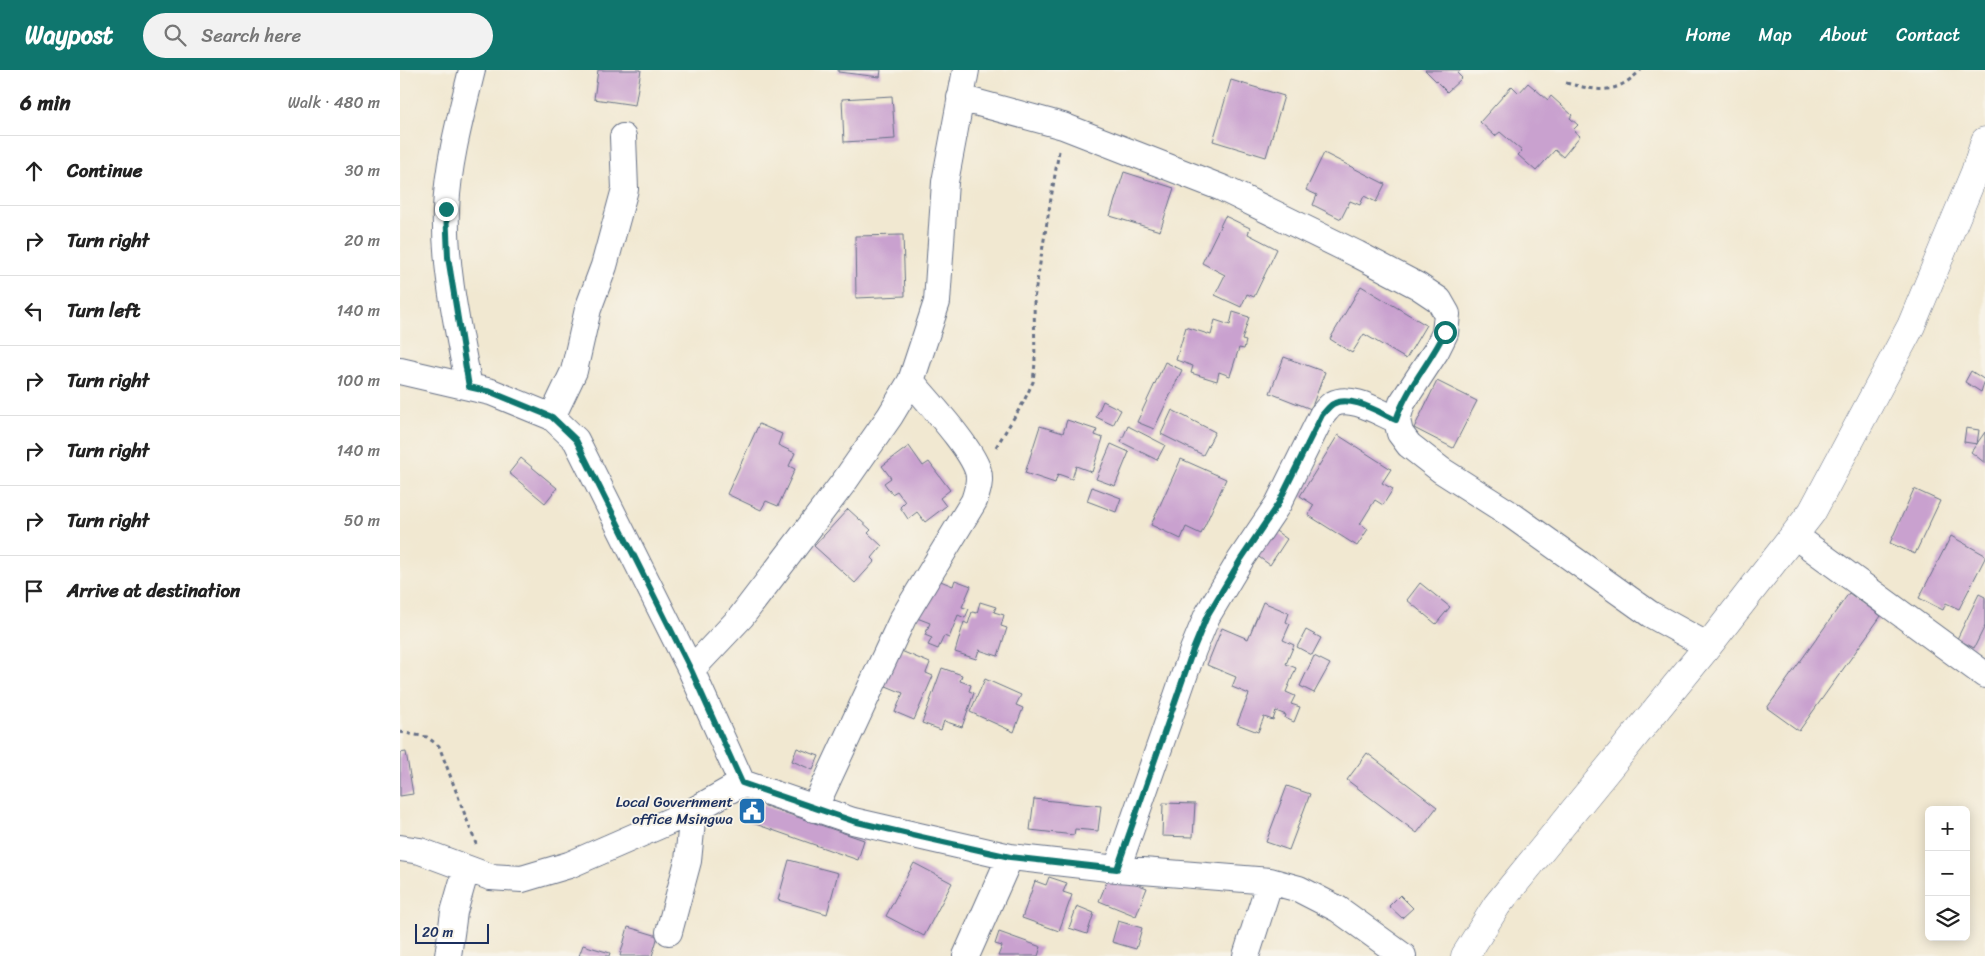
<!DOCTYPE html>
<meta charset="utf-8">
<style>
body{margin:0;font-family:Sriracha,sans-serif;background:#f2f2f2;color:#222}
.controls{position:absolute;right:15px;bottom:15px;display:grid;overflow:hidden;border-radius:8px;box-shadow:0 2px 12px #0003}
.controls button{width:45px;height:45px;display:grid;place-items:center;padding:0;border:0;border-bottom:1px solid #e0e0e0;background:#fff;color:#222;font:25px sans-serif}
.scale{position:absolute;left:15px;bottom:12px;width:74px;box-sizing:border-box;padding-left:5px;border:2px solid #1b2f5e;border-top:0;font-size:14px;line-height:18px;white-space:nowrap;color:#1b2f5e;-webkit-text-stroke:4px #f7f3e8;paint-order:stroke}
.stop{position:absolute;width:15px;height:15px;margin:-11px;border:4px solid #0f766e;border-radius:50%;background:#fff}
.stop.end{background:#0f766e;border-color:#fff;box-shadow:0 1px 5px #0008}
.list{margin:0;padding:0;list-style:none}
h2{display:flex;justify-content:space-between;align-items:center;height:65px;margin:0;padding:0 20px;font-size:21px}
h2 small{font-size:16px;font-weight:400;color:#767676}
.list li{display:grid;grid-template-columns:32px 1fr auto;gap:15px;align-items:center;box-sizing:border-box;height:70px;padding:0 20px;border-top:1px solid #e0e0e0}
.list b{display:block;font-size:19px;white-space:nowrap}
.list em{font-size:16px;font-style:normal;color:#767676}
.icon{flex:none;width:28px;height:28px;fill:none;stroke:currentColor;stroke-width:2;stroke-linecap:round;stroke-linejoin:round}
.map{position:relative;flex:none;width:1585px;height:886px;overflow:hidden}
header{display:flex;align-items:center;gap:30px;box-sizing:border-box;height:70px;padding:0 25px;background:#0f766e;color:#fff}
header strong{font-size:24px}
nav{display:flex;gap:28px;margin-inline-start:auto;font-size:18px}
.search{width:350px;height:45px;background:#f2f2f2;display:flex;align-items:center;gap:12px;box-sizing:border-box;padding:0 18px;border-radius:28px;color:#767676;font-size:19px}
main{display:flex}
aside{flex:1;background:#fff}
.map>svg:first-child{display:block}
</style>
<header>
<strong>Waypost</strong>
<div class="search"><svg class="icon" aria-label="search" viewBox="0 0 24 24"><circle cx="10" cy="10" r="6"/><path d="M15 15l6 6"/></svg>Search here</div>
<nav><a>Home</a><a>Map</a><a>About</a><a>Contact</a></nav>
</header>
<main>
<aside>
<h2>6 min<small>Walk · 480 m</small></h2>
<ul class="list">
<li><svg class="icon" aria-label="ahead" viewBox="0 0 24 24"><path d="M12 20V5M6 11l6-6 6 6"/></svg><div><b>Continue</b></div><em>30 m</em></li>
<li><svg class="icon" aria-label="right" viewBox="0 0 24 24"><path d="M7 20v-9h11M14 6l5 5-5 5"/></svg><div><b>Turn right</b></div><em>20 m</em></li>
<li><svg class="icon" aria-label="left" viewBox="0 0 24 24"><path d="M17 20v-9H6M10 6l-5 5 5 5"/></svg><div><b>Turn left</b></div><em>140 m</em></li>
<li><svg class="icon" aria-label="right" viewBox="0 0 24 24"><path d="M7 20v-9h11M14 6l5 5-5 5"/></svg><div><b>Turn right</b></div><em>100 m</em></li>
<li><svg class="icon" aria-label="right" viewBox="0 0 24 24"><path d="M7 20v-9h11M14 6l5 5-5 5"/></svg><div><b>Turn right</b></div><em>140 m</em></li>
<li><svg class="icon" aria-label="right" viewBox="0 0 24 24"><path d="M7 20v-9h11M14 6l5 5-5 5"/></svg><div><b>Turn right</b></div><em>50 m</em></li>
<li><svg class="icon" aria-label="arrive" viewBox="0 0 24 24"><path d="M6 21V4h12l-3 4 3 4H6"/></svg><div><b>Arrive at destination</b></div></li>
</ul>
</aside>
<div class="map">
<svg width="1585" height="886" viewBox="0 0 1585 886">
<rect width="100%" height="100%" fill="#f7f3e8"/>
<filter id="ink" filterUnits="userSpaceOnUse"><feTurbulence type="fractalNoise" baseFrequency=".02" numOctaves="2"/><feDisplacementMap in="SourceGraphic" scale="10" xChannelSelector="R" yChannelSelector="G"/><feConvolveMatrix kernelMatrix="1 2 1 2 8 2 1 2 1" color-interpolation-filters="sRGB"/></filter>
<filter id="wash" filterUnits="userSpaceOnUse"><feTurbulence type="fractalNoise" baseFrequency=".0096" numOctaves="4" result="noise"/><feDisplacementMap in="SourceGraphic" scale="20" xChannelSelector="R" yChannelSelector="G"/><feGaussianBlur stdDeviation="1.12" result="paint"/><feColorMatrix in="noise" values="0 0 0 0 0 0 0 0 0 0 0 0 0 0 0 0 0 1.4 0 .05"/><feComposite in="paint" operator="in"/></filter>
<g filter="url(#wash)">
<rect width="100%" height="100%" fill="#f1e8d1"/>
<g id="blocks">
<!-- building -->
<path fill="#c9a1cf" d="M198,0H241L235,35L194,29Z
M438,0H481L480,7L438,2Z
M1025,0H1061L1057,3L1062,8L1047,22Z
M831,10L884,26L866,87L813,71Z
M1128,13L1148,30L1151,26L1172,45L1170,48L1178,55L1173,60L1180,66L1163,87L1155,80L1136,101L1118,85L1122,81L1100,62L1095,66L1080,52L1112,16L1119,23Z
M492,26L495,69L444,72L442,29Z
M924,83L985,114L976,132L964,126L960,135L950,131L941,149L913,135L917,125L906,120Z
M724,102L774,118L760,161L710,146Z
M825,146L850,158L848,164L877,179L854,227L847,224L841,237L815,225L825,205L802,193Z
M503,165L505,226L456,228L455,166Z
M961,216L1026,255L1006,289L964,264L952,283L930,269Z
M833,242L849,247L842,270L846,271L844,279L839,278L830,306L819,302L817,311L791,303L793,296L776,290L786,257L811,265L815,250L830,255Z
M884,287L925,302L911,339L870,323Z
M765,292L782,300L754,359L737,352Z
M1571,301L1585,310L1581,322L1565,312Z
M1037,311L1077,331L1053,378L1014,358Z
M703,331L721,340L713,355L696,347Z
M772,340L815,362L803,385L761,364Z
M667,350L697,360L695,365L703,368L692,402L676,396L672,409L658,404L655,413L625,403L640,356L663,363Z
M359,354L382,364L378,375L395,383L389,396L395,399L378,436L366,431L361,440L327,424Z
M728,356L765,375L757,390L721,372Z
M1566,358L1579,360L1577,374L1564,372Z
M1585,362V393L1571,382Z
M938,365L991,399L982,413L993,419L983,435L975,430L960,454L968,459L957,476L908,445L914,435L900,426Z
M711,374L729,382L715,416L696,409Z
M509,376L523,396L529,392L550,420L540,428L546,436L525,452L517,442L508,449L500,437L505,432L497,421L492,424L484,413L491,408L482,396Z
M121,388L157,418L145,433L109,403Z
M781,389L826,409L801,464L786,457L781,469L751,455Z
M692,417L721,428L716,442L687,431Z
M1514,419L1540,431L1515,484L1490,473Z
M448,439L471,460L468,463L482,476L472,488L475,491L455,513L414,476Z
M873,459L887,469L870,495L856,485Z
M1551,466L1585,485V488L1559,539L1546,533L1543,540L1519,528Z
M533,508L553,516L555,510L571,516L562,537L569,539L565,548L558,545L549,568L544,566L538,579L528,575L532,568L525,565L530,553L517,548Z
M1020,513L1050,537L1036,554L1007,530Z
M1449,523L1481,546L1399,661L1367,638Z
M1579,524L1585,527V556L1574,578L1557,569Z
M580,532L596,537L594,542L604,545L601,556L607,558L598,586L579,580L576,589L555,582L564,552L568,554L572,542L577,543Z
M863,532L889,543L886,552L890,554L883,570L894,575L886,594L896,598L886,622L895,626L891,634L900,637L894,652L885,648L886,645L876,641L873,650L864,647L858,662L837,654L849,624L832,617L836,607L807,595L822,558L848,569Z
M906,560L921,568L912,585L897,577Z
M494,578L530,593L526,603L533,606L514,650L495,642L503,623L479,613Z
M914,586L930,594L914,623L900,616Z
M542,598L562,605L560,611L571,615L569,621L574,623L562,657L544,651L541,660L522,653Z
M585,609L621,625L616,635L623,638L614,662L570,642Z
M397,678L419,686L413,700L392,691Z
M6,682L13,724L0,726V683Z
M967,683L1037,737L1017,763L947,710Z
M887,716L910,724L889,780L866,772Z
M634,729L701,736L698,761L675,759L674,765L630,760Z
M348,730L464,770L458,790L341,749L343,738Z
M763,733L795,734L793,767L762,766Z
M389,790L438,803L427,844L378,830Z
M514,793L552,813L524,866L486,846Z
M710,804L747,818L736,846L699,831Z
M649,807L667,813L663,822L672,825L659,861L622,848L635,811L646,815Z
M1000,825L1013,838L1002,848L989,836Z
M677,836L694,843L687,864L669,858Z
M718,851L742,858L736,879L712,872Z
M228,857L258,866L252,886H220Z
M599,862L641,877L638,886H598L602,876L595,874Z
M183,875L210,883L209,886H179Z"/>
</g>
</g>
<g filter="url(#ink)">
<use href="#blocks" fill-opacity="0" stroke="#667086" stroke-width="1"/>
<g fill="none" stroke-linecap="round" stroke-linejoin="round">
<!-- street casing -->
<g stroke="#667086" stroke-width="28">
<path id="street" d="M560,28L663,56L822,118L957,184L1018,216L1039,230L1047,244L1045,263L1036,281L1002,333L997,350L1000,363L1009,375L1041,400L1110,444L1250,544L1308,576
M0,301L91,322L152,347L176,370L291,600L342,713L453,751L610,787L717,799L870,811L899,819L938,839L1003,886
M69,317C58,259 44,199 46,139C48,92 61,45 72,0
M152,347L174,301L188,239L204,196L225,119L223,67
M1395,466L1585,605
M291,600L341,547L444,412L490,346L511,311L537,232L545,112L566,0
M414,739L503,548L574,431C577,422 581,411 578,401C570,376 529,333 511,311
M0,778L20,781L90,807L122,809L169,795L293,741L342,713
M717,799L793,580L807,546L841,489L878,434L922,345C926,341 929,336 933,334C951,324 980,343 997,350
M269,862L288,791L293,741
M48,886L54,842L66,800
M566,886L610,787
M846,886L870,811"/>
</g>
<!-- secondary casing -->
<g stroke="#667086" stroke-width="29">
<path id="secondary" d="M1065,886L1097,835L1308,576L1412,442L1511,256L1575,102L1585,71"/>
</g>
<!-- path -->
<path stroke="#667086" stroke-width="3" stroke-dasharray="4 4" stroke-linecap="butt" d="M1166,13C1200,21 1214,26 1241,0
M596,377L623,333L633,312L635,293L634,229L659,81
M0,662L27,667L39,676L76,774"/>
<!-- street -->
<use href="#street" stroke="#fff" stroke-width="26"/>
<!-- secondary -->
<use href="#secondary" stroke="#fff" stroke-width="28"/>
</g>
</g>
<g fill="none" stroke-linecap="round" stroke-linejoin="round" filter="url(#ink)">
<!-- route -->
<path stroke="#0f766e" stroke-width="6" d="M46,139L48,187L69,317L91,322L152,347L176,370L291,600L342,713L453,751L521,767L610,787L717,799L793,580L807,546L841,489L878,434L922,345C926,341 929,336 933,334C950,324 980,343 996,350C1007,317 1030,293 1045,262"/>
</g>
<!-- icons -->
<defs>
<g id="civic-square" transform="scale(1.4375)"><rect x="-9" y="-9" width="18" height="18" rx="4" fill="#1f6fb2" stroke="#f7f3e8"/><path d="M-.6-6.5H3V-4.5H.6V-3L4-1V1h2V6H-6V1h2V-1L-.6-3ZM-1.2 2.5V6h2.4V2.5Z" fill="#fff"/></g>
</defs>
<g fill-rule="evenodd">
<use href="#civic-square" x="352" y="741"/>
</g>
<g text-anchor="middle" stroke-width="4" stroke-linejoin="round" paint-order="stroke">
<!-- poi labels -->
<g font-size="15" fill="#1b2f5e" stroke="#f7f3e8" text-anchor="end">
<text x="333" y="737">Local Government<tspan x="333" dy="17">office Msingwa</tspan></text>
</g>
</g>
</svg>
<div class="controls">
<button>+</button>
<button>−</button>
<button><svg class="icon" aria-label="layers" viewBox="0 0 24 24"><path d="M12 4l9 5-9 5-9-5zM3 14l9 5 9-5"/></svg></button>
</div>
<div class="scale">20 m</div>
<div class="stop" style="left:1045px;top:262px"></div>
<div class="stop end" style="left:46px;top:139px"></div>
</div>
</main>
